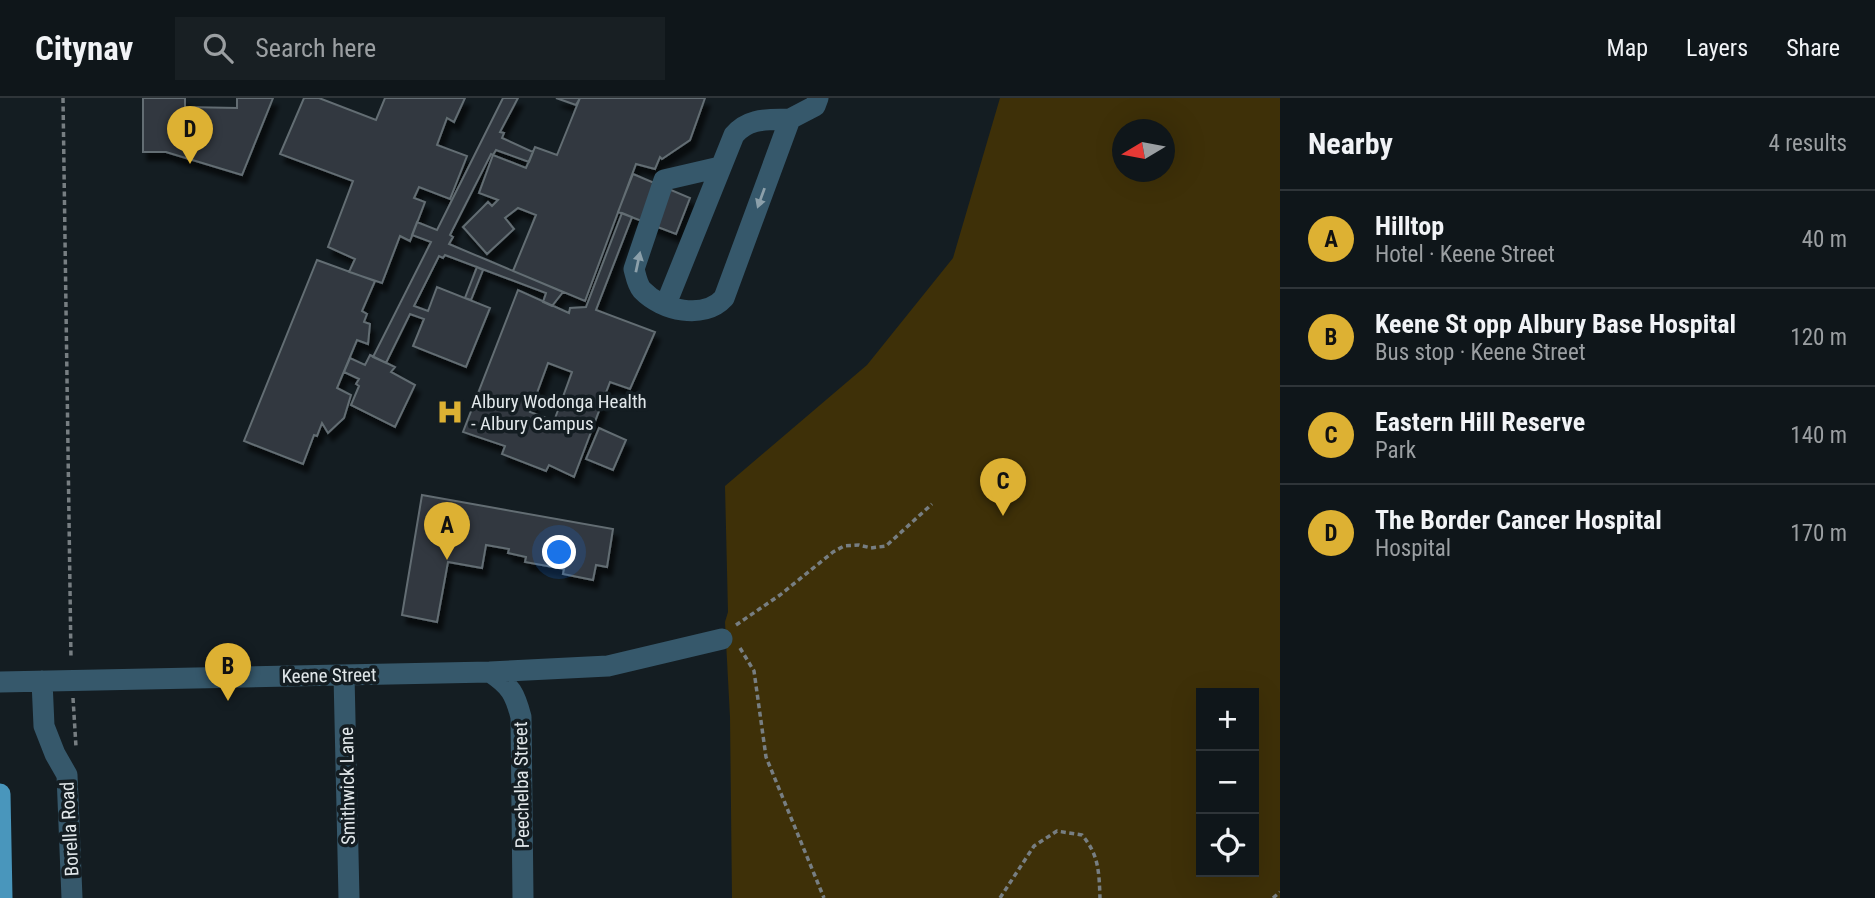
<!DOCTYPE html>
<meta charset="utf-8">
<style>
body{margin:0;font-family:"Roboto Condensed",sans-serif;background:#181f23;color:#f1f3f6}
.controls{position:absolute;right:21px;bottom:21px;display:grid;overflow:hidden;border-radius:0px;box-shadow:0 7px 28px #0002}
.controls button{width:63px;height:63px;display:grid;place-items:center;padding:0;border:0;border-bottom:2px solid #2f3539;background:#0f161a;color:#f1f3f6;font:35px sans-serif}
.compass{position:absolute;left:1112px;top:21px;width:63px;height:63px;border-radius:50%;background:#0f161a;box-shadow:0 7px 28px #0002;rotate:260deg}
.you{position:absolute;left:560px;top:455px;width:24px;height:24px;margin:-18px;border:5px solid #fff;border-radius:50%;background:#1a73e8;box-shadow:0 0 0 10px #1a73e833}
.badge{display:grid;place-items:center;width:46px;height:46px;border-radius:50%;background:#ddb133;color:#111;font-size:23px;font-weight:700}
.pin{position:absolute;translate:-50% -58px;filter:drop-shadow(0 2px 4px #0008)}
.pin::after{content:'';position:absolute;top:37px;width:24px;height:21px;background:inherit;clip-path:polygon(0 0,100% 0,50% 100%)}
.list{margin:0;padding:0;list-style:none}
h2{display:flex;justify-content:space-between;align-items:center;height:91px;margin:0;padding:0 28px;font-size:30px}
h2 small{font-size:23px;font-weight:400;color:#9b9fa2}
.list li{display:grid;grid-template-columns:46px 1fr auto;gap:21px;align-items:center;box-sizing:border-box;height:98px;padding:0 28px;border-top:2px solid #2f3539}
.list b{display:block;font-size:26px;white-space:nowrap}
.list p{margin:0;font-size:23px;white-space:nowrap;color:#9b9fa2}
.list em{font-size:23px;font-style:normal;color:#9b9fa2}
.icon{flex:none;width:38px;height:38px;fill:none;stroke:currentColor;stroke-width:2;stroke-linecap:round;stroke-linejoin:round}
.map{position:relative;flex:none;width:1280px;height:800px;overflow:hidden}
header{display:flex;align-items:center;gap:42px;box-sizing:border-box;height:98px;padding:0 35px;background:#0f161a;border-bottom:2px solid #2f3539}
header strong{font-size:33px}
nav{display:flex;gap:38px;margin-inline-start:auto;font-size:24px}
.search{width:490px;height:63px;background:#181f23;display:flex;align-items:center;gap:18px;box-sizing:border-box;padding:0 24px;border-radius:0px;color:#9b9fa2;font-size:26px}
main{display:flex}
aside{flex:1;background:#0f161a}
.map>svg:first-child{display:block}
</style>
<header>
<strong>Citynav</strong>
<div class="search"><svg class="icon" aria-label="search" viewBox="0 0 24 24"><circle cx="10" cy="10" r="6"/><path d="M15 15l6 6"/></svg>Search here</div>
<nav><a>Map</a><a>Layers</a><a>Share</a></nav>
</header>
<main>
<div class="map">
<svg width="1280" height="800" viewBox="0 0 1280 800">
<defs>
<filter id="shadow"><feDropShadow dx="4.5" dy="8" stdDeviation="2" flood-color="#0009"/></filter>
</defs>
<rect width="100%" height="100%" fill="#141d22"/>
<!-- green -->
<path fill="#3e3008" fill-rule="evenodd" d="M1000,0H1280V800H732L730,619L725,524L728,514L725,388L867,267L953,160ZM1122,32H1164V74H1122ZM1201,595H1254V774H1201Z"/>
<!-- building -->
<path fill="#30393f" stroke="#636d73" stroke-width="2" fill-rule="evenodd" filter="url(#shadow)" d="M143,0H185V9L237,10V0H273L242,77L166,54H143Z
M304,0H319L376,22L385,0H465L454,24L447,20L437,47L467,58L450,101L419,89L414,100L425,104L410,143L400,138L382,185L349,174L355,161L328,149L353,83L280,56Z
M503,0H518L500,34L504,35L502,40L533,54L529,64L496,52L493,57L491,56L450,137L453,139L449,146L563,194L552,208L543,204L546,195L445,157L443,160L439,158L414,208L428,213L437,189L490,210L466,269L413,248L424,221L410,216L386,265L373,259L431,144L412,137L417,124L437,132Z
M556,0H580L576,7Z
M580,0H705L690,42L662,61L660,59L655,71L636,66L585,203L513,173L536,117L518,110L505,120L514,131L487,156L463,129L488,104L492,108L498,102L479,95L493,57L526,70L535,49L557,57Z
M633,76L690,100L676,136L618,114Z
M622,115L632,119L596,212L655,234L630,291L610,284L574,379L549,367L546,373L502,356L505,348L463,334L518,192L569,215L570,210L586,209ZM548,265L572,274L554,323L530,314Z
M317,162L375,183L362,213L367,216L364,224L370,226L368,246L357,242L337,290L351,297L344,320L328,335L322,325L317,338L314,337L303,366L244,343Z
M477,169L483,172L471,202L465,200Z
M370,257L395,269L391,274L415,287L395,329L351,307L359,288L356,286L359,281L344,274L350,260L365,267Z
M599,330L626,342L613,372L586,361Z
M422,397L613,431L607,469L596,467L593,482L563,476L564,471L525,464L526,459L508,455L509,451L486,447L482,470L448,464L437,524L402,517Z"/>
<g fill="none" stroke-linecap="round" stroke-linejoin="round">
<!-- path -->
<path stroke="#777e82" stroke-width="3.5" stroke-dasharray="5 3.5" stroke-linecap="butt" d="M63,0L71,561
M736,527L780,497L833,454L844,448L859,447L871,450L886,448L932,406
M740,550L754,573L766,659L824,800
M73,600L76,649
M1000,800L1034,748L1057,733L1082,737C1099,757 1099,774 1100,800
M1273,800L1280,794"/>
<!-- minor -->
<path stroke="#36586b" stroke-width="21" d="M720,69L664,82L634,171C636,178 637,186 642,192C662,213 704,222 724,200L790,21L815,8L818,0
M666,206L734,37C749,19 769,22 790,21
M490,574L608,568L722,541
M344,577L349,800
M42,583L44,628L55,656L67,677L72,800
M0,584L490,574C511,588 515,596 521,619L523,800"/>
<!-- major -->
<path stroke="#4996bc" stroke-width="21" d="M0,696L2,800"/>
</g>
<!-- one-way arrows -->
<defs><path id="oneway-solid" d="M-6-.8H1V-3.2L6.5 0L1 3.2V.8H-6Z" transform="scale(1.75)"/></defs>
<g fill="#8ca0aa">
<use href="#oneway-solid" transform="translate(761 100) rotate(110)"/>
<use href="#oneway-solid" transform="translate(638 164) rotate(-78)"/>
</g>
<!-- icons -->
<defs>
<g id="hospital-bare" transform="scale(2.1)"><path d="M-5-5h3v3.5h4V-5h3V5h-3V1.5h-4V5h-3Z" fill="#ddb133" stroke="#141d22" stroke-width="2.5" paint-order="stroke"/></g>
</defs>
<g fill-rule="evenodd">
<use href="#hospital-bare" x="450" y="314"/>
</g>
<g text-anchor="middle" stroke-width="7" stroke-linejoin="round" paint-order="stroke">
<!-- poi labels -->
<g font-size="19" fill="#e1e7ea" stroke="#141d22" text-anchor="start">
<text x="471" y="310">Albury Wodonga Health<tspan x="471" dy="22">- Albury Campus</tspan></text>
</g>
<!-- street labels -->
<g font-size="19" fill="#e1e7ea" stroke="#141d22">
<text transform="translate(329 577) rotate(-1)" y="7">Keene Street</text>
<text transform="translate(521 687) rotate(-91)" y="7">Peechelba Street</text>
<text transform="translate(347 688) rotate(-91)" y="7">Smithwick Lane</text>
<text transform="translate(69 731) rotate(-93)" y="7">Borella Road</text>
</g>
</g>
</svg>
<div class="controls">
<button>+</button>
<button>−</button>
<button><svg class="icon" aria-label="locate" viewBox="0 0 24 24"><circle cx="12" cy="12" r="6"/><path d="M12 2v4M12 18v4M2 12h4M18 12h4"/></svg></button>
</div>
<svg class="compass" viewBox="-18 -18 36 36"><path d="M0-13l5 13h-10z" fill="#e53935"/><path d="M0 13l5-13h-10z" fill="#9b9fa2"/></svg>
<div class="you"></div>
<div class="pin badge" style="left:447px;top:462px">A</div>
<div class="pin badge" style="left:228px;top:603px">B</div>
<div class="pin badge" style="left:1003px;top:418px">C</div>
<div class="pin badge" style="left:190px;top:66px">D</div>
</div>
<aside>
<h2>Nearby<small>4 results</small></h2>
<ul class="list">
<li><span class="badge">A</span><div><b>Hilltop</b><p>Hotel · Keene Street</p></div><em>40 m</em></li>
<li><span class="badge">B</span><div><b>Keene St opp Albury Base Hospital</b><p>Bus stop · Keene Street</p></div><em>120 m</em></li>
<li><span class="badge">C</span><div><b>Eastern Hill Reserve</b><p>Park</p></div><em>140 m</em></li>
<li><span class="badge">D</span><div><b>The Border Cancer Hospital</b><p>Hospital</p></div><em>170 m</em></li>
</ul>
</aside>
</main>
